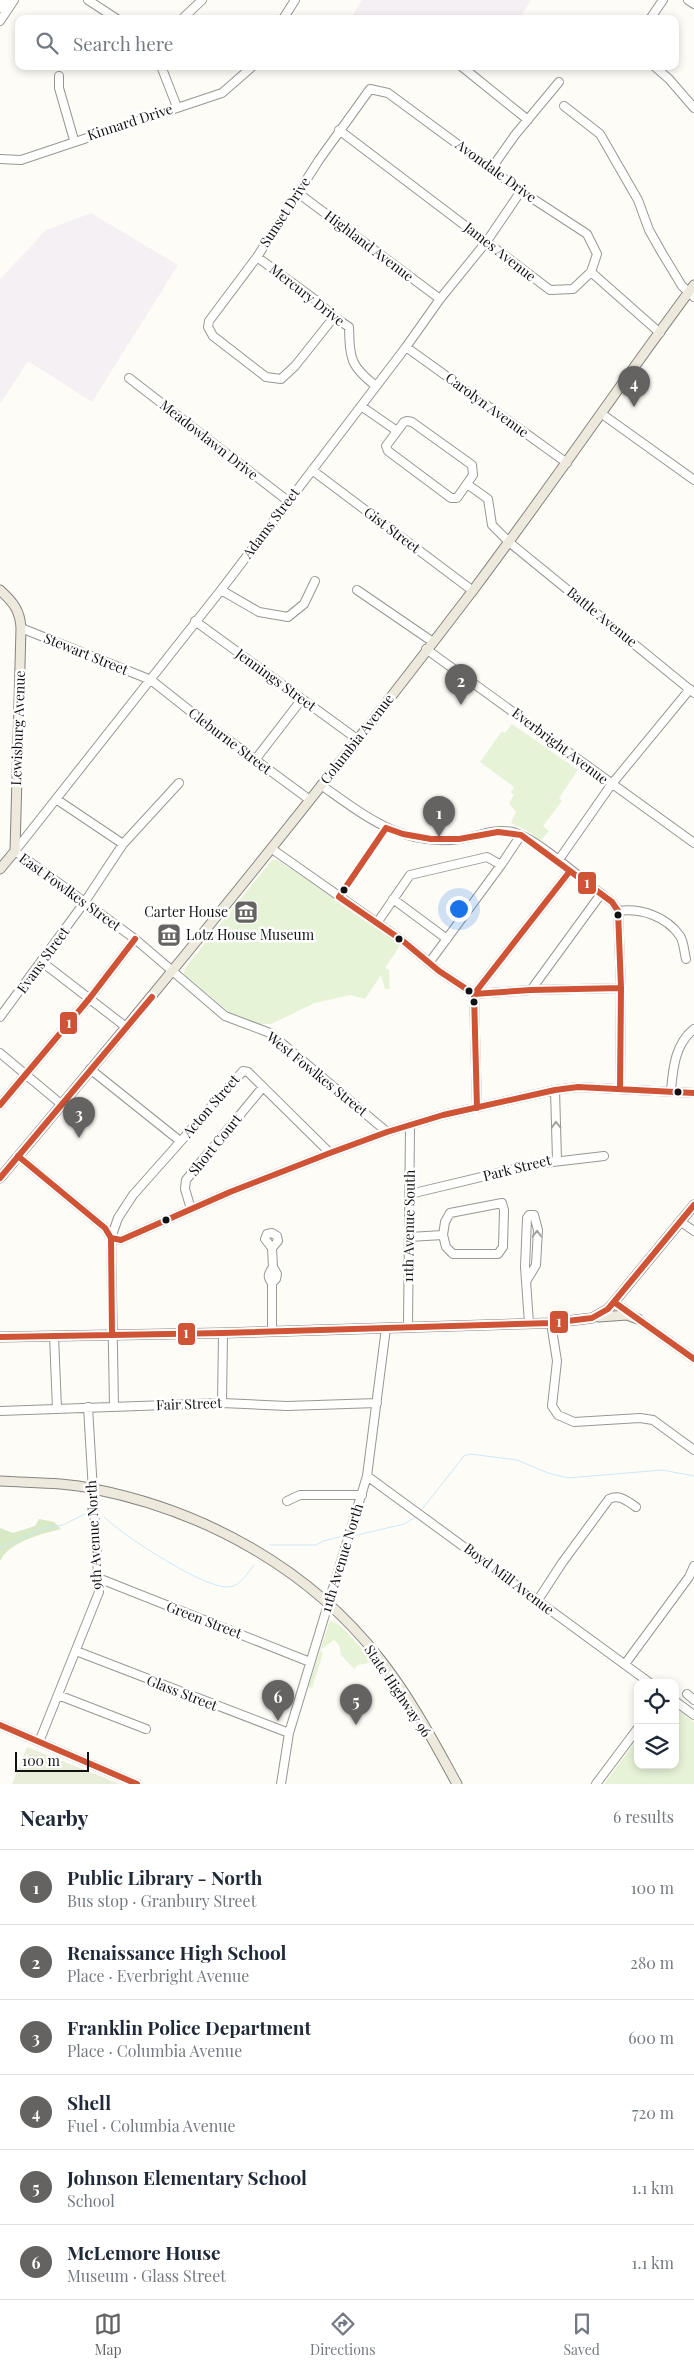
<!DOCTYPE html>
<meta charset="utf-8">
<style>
body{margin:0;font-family:"Playfair Display",serif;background:#f2f2f3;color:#1f2937}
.controls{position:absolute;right:15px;bottom:15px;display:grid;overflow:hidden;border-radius:10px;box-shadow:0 2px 8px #0003}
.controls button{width:45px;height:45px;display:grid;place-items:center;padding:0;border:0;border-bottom:1px solid #e0e1e3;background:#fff;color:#1f2937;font:25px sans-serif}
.scale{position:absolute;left:15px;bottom:12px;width:74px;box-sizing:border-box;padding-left:5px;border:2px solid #111;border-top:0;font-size:14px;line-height:18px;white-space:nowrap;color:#111;-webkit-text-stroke:4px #fff;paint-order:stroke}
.you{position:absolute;left:458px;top:908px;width:18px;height:18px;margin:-12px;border:4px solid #fff;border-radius:50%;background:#1a73e8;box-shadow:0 0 0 8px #1a73e833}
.badge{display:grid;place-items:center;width:32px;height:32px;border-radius:50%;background:#646362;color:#fff;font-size:16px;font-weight:700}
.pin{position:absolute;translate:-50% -41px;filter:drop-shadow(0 1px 2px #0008)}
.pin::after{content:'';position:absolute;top:26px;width:18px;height:15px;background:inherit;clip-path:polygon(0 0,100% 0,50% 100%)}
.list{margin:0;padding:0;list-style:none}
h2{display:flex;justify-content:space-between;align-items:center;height:65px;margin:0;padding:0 20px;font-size:21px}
h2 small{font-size:16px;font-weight:400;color:#747a83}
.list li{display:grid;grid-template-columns:32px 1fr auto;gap:15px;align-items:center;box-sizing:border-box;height:75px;padding:0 20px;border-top:1px solid #e0e1e3}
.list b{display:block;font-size:19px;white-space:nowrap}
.list p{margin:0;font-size:16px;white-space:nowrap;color:#747a83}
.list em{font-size:16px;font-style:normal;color:#747a83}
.icon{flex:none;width:28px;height:28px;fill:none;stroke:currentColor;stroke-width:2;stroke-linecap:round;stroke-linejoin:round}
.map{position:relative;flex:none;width:694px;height:1784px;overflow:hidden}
.search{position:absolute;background:#fff;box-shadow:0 2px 8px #0003;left:15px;right:15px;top:15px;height:55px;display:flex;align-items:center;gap:12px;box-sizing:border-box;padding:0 18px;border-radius:10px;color:#747a83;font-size:19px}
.sheet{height:515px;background:#fff}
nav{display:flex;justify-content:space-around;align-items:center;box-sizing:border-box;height:70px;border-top:1px solid #e0e1e3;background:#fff;font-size:14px;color:#747a83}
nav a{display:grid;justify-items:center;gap:2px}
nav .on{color:#646362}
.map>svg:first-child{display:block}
</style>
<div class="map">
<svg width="694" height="1784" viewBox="0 0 694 1784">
<rect width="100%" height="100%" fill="#fdfcf7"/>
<!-- industrial -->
<path fill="#f5f0f3" d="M362,0H531L519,19H350Z
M91,213L178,265L92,402L28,361L0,404V279L46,230Z"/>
<!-- green -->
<path fill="#e7f3d7" d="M512,724L578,770L559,798L562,801L543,826L549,831L540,841L528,831L511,823L516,812L509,803L514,795L511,792L514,787L480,762L502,731L505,733Z
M272,860H277L403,941L385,968L389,970L390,989H385L381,975L365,999L350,995L315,1003L271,1024H259L235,1017L184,974L185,968Z
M330,1620L341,1626L371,1659L369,1663L358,1665L354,1669L341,1655L339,1645L334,1640L320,1650L323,1653L312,1688L308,1687Z
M675,1708L694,1722V1784H604L638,1738V1765H675Z"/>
<!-- forest -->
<path fill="#d8eac5" d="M39,1519L54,1522L61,1529C42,1534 10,1541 0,1561V1528L13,1533L35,1526Z"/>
<!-- cemetery -->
<path fill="#e9eedb" d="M27,1747L120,1784H12Z"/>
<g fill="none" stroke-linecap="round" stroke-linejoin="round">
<!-- stream -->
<path stroke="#cde8f7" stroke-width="1" d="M420,1512L464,1456L470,1454L517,1460L548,1473L568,1478L662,1470L694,1476
M104,1517C122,1535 206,1590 229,1587C241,1586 247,1573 254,1565
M353,1536L404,1524L416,1517
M270,1545H316L323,1541L344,1536
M0,1548L42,1529L63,1525L87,1513"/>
<!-- minor casing -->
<g stroke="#979795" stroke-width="10">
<path id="minor" d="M88,0L117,19
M688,0L694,4
M0,8L5,0
M182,19L202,0
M283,19L295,0
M650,19L663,0
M0,21L14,0
M161,66L177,107
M461,66L528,120
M654,66L669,79L694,108
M59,76V88L74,140
M564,106L600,134L638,200L649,230L662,253L682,286L694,297
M0,159L21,160L222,93L253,66
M491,169L515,135L559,82
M298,193L440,299
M257,257L317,301L334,317L349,327C350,359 350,366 376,386
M591,272L660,333
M334,317L295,366L281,379L266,377L213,336L208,327L209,321L257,257L319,160L370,89L388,93L521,191L587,234L597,254L591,272L573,289L550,290L339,130
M406,347L567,463
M129,378L288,501
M361,406L397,431
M602,414L694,480
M407,421L412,422L472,465L473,475L457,498H451L388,451L386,446L404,422Z
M312,470L473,591
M467,484L488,499L492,525L509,542L694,693
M221,590L259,612L288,617L304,604L315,581
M357,590L433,642
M195,621L357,739
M21,628L151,680L204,722L310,800
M426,649L694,843
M255,760L302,699
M321,785C365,816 402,847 460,839C477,837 494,828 512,832C536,837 589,886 612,902L618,911L621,988L620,1088
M56,799L123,844
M272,849L403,941L439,971L474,994L531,990L621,988
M558,861L611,785L690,689
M393,899L447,939
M618,911C641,908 666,916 680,936C684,942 684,952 686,959
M377,923L410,875L487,857L501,865L521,835
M42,962L126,1027
M429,963L501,865
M531,990L601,894
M0,1017L84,903L123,844L179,783
M0,1053L61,1104
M90,1069L180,1141
M555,1090L557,1160
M671,1090C673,1068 675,1044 694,1029
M0,1105L89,999L135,939
M477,1108L474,994L570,871
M387,1132L270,1033L225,1016L135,939L15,851L221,590L406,347L440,299L487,241L521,191
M18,1156L105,1228L111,1238
M410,1194L536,1164L604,1156
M191,1209L185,1189L186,1180L263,1087
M681,1222L694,1231
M409,1237L443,1235L445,1222L450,1213L502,1203L504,1210L503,1247L498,1254H453L446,1247L443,1235
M111,1238L121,1240L230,1192L330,1153L387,1132L443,1115L555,1090L578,1087L694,1093
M272,1248L265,1239L267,1234L272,1233L277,1236L278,1241L272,1248L273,1267L277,1274L276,1279L272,1283V1332
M527,1280L536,1265L538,1230L534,1215H529L527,1218L525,1267L529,1323
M272,1283C267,1277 268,1274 273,1267
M614,1302L694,1359
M551,1323L557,1361L552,1406L558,1415L574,1422L640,1418L653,1420L694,1450
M408,1327L410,1126
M54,1336L57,1409
M222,1403L223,1333
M114,1406L111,1238L118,1218L133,1195L243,1071L248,1072L330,1153
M0,1411L222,1403L287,1406L377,1403
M367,1476L650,1683
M287,1501L300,1495H362
M98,1578L310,1662
M538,1600L562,1563L609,1499C620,1494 627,1501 636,1507
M76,1651L289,1733
M625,1664L689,1577L694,1566
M687,1694L694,1700
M58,1695L146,1729
M675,1701L694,1715
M0,1725L137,1784
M39,1742L99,1592L88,1407
M281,1784L289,1733L367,1476L386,1328
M596,1784L638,1728"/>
</g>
<!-- major casing -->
<g stroke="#858482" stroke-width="11">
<path id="major" d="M0,590C13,602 20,610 21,628L15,851L0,869
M0,1178C163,985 321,790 474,589C549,489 619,386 694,285
M599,1317L627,1315L638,1319
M0,1337L223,1333L551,1323L592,1318L608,1309L614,1302L694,1205
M0,1481C31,1483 64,1482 94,1489C205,1511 310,1569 380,1659C410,1697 434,1742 457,1784"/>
</g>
<!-- minor -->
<use href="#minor" stroke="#fffffe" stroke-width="8"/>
<!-- major -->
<use href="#major" stroke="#ede9dc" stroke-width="9"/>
<!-- bus-1 casing -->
<g stroke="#fff" stroke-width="10">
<path id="bus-1" d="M386,828L403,834L431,839H459L498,832L521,835L612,902L618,911L621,988L620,1088
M339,897L403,941L439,971L474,994L531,990L621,988
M339,897L386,828
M0,1105L89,999L135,939
M477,1108L474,994L570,871
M18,1156L105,1228L111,1238L112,1334
M0,1178L152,997
M111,1238L121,1240L230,1192L330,1153L387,1132L443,1115L555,1090L578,1087L694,1093
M614,1302L694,1359
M0,1337L223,1333L551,1323L592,1318L608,1309L694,1205
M0,1725L137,1784"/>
</g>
<!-- bus-1 -->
<use href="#bus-1" stroke="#cf5436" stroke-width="6"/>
</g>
<!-- one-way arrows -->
<defs><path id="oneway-chevron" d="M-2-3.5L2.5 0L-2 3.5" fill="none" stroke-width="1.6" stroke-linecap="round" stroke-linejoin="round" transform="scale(1.25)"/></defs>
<g stroke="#a0a09f">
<use href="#oneway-chevron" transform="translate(556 1125) rotate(-92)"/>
<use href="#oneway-chevron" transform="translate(537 1234) rotate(-90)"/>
</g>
<!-- icons -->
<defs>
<g id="museum-square" transform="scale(1.25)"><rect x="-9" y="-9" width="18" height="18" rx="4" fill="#646362" stroke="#fff"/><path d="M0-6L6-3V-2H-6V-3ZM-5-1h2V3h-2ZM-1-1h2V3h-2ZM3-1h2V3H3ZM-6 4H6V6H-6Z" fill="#fff"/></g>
</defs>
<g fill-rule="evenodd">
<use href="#museum-square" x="246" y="912"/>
<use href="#museum-square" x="169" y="935"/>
</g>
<!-- markers -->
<g fill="#111" stroke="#fff" stroke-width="2">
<circle cx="344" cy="890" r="4.5"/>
<circle cx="618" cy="915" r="4.5"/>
<circle cx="399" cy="939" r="4.5"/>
<circle cx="469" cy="991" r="4.5"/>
<circle cx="474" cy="1002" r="4.5"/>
<circle cx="678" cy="1092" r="4.5"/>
<circle cx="166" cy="1220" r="4.5"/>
</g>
<g text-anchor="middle" stroke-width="5" stroke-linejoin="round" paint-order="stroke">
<!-- street labels -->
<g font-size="14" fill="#111" stroke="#fff">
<text transform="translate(130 122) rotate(-18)" y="5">Kinnard Drive</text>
<text transform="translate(496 171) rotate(36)" y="5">Avondale Drive</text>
<text transform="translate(285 212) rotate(-57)" y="5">Sunset Drive</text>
<text transform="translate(369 246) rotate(37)" y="5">Highland Avenue</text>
<text transform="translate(500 252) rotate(38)" y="5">James Avenue</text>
<text transform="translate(307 295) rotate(38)" y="5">Mercury Drive</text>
<text transform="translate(487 405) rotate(36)" y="5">Carolyn Avenue</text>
<text transform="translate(209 440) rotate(38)" y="5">Meadowlawn Drive</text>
<text transform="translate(271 523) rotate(-53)" y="5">Adams Street</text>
<text transform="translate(392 530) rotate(37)" y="5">Gist Street</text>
<text transform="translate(602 617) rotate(39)" y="5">Battle Avenue</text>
<text transform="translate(86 654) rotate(22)" y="5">Stewart Street</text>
<text transform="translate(276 680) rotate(36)" y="5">Jennings Street</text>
<text transform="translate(18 728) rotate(-88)" y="5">Lewisburg Avenue</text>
<text transform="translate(357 739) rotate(-52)" y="5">Columbia Avenue</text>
<text transform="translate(230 741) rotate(37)" y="5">Cleburne Street</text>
<text transform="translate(560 746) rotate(37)" y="5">Everbright Avenue</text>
<text transform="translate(70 892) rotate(36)" y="5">East Fowlkes Street</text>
<text transform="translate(43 960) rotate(-54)" y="5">Evans Street</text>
<text transform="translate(317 1074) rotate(39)" y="5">West Fowlkes Street</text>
<text transform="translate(211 1106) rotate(-49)" y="5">Acton Street</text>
<text transform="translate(215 1145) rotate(-51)" y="5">Short Court</text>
<text transform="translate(517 1168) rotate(-14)" y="5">Park Street</text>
<text transform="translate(409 1226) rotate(-89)" y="5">11th Avenue South</text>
<text transform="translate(189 1404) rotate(-2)" y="5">Fair Street</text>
<text transform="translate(94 1535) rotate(-93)" y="5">9th Avenue North</text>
<text transform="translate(342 1558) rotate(-73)" y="5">11th Avenue North</text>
<text transform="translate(509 1579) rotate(37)" y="5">Boyd Mill Avenue</text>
<text transform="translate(204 1620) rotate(21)" y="5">Green Street</text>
<text transform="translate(398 1691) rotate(56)" y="5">State Highway 96</text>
<text transform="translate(182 1693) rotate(21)" y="5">Glass Street</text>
</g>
<!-- poi labels -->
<g font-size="14" fill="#111" stroke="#fff" text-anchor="end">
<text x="228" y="917">Carter House</text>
<text x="186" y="940" text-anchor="start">Lotz House Museum</text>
</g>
</g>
<g stroke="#fff" stroke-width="2">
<rect x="577" y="871" width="20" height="24" rx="5" fill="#cf5436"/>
<rect x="59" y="1011" width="19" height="24" rx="5" fill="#cf5436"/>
<rect x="549" y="1310" width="20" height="24" rx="5" fill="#cf5436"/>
<rect x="177" y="1322" width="19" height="24" rx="5" fill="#cf5436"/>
</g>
<g font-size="14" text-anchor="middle" font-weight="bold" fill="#fff">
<text x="587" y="888">1</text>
<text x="69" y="1028">1</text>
<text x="559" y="1327">1</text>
<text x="186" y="1338">1</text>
</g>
</svg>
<div class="controls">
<button><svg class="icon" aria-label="locate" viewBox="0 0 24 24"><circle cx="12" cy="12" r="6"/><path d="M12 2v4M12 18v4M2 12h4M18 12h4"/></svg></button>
<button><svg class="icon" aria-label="layers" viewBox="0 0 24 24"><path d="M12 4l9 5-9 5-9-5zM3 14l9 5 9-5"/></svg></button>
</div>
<div class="scale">100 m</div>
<div class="you"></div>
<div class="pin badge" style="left:439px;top:837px">1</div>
<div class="pin badge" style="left:461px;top:705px">2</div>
<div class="pin badge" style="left:79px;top:1138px">3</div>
<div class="pin badge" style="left:634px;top:407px">4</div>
<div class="pin badge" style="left:356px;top:1725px">5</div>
<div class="pin badge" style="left:278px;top:1721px">6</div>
<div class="search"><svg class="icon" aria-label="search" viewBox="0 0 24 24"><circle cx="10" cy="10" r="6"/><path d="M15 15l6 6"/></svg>Search here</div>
</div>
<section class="sheet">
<h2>Nearby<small>6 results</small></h2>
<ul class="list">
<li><span class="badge">1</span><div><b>Public Library - North</b><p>Bus stop · Granbury Street</p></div><em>100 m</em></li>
<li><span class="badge">2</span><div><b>Renaissance High School</b><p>Place · Everbright Avenue</p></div><em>280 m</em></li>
<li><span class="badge">3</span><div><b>Franklin Police Department</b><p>Place · Columbia Avenue</p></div><em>600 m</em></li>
<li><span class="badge">4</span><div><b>Shell</b><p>Fuel · Columbia Avenue</p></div><em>720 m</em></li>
<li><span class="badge">5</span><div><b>Johnson Elementary School</b><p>School</p></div><em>1.1 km</em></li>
<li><span class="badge">6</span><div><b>McLemore House</b><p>Museum · Glass Street</p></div><em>1.1 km</em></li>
</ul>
</section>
<nav>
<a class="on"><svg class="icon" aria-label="map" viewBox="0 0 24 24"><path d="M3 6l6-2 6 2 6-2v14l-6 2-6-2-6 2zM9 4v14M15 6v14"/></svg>Map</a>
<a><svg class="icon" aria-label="directions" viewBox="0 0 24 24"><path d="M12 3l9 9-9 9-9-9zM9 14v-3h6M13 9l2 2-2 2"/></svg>Directions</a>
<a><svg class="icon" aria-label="saved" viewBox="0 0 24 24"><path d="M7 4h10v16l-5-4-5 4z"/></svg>Saved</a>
</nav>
